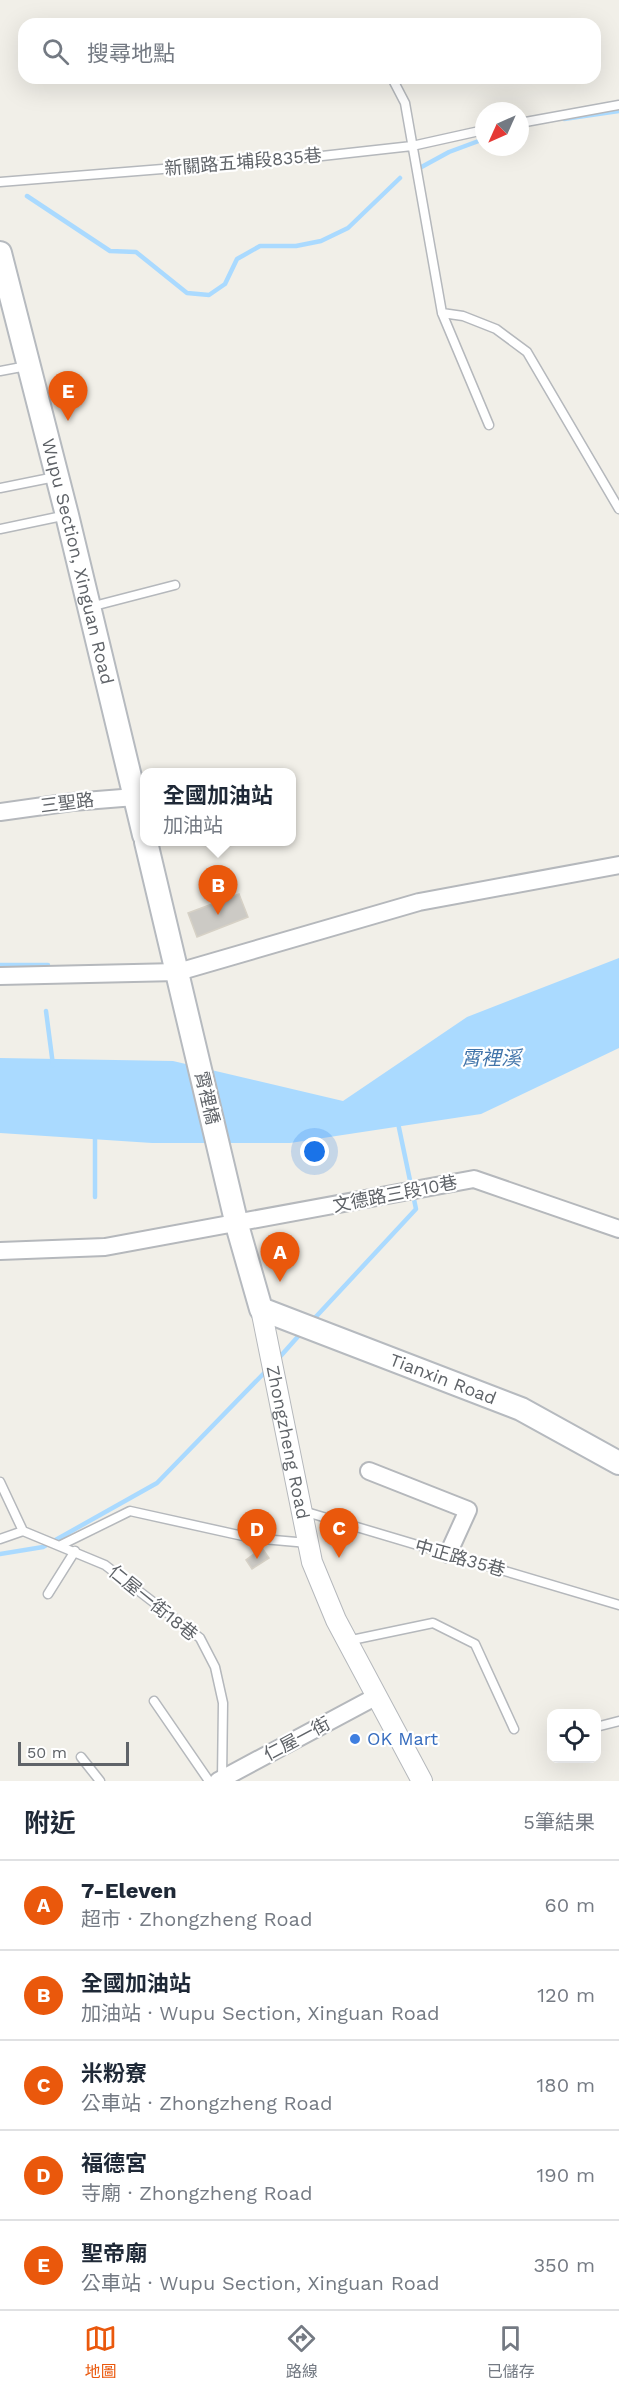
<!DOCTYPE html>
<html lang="zh-TW">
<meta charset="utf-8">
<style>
body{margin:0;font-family:"Work Sans","Noto Sans TC",sans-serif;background:#f6f6f7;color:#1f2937}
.controls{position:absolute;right:18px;bottom:18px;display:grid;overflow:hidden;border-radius:12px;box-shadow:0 6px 24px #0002}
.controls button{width:54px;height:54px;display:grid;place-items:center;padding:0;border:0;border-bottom:2px solid #e0e1e3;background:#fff;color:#1f2937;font:30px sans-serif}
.compass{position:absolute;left:475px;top:102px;width:54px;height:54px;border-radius:50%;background:#fff;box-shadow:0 6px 24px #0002;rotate:225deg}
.scale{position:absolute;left:18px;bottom:15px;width:111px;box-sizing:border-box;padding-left:6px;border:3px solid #5f6368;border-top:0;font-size:16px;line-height:21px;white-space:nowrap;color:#5f6368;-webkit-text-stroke:4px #fff;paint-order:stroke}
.you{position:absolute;left:315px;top:1152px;width:21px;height:21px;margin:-15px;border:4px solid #fff;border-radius:50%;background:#1a73e8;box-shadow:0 0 0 9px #1a73e833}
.badge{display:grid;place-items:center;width:39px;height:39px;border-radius:50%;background:#ea580c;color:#fff;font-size:20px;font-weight:700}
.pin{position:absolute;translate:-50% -50px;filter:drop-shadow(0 2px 3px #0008)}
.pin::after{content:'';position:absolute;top:32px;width:21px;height:18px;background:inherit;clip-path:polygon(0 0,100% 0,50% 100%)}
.popup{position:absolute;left:140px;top:768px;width:156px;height:78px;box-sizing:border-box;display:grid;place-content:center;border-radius:12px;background:#fff;filter:drop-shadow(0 2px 4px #0005);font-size:20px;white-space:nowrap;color:#747a83}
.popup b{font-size:22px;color:#1f2937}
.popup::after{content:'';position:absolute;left:50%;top:100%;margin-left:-12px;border:12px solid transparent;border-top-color:#fff}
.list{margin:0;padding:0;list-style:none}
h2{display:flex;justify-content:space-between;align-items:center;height:78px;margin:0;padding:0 24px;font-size:26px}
h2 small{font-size:20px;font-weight:400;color:#747a83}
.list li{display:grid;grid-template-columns:39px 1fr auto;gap:18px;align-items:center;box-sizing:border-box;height:90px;padding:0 24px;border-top:2px solid #e0e1e3}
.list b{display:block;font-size:22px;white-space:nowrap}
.list p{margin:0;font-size:20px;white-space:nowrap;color:#747a83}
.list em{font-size:20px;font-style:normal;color:#747a83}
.icon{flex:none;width:33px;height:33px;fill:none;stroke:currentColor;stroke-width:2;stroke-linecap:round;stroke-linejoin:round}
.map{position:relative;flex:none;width:619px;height:1781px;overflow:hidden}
.search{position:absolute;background:#fff;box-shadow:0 6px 24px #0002;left:18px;right:18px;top:18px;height:66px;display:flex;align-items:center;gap:15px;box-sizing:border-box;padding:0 21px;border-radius:18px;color:#747a83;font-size:22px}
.sheet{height:528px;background:#fff}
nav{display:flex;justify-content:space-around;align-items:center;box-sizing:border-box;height:84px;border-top:2px solid #e0e1e3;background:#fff;font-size:16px;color:#747a83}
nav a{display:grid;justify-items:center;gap:3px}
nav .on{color:#ea580c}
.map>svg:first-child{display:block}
</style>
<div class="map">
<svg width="619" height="1781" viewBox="0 0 619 1781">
<rect width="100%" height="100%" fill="#f1efe8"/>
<!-- water -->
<path fill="#aadaff" d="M619,958V1048L481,1114L290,1143H152L0,1133V1058L173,1061L343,1101L467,1017Z"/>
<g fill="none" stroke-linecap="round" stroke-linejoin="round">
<!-- stream -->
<path stroke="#aadaff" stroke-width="4.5" d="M564,119L619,111
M416,170L449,152L484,139
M27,196L110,251L136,252L187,293L209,295L225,284L237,259L260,246H296L321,241L348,228L400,178
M0,965H48
M46,1011L53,1065
M95,1197V1134
M312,1321L416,1209L398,1123
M278,1359L302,1332
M0,1554L43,1547L157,1483L268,1369"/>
</g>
<!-- building -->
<path fill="#cccac5" stroke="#d6d1c6" stroke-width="1.5" d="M239,894L248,917L197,937L188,913Z
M262,1548L269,1558L252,1569L246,1560Z"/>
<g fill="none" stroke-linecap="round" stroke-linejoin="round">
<!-- service casing -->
<g stroke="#b5b8bc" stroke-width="11">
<path id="service" d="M392,78L405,103L442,313L489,425
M520,123L619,105
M0,182L313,157L412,146L484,130
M442,313L463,316L496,329L527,352L619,509
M0,371L27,366
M0,488L55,477
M0,529L67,515
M90,607L175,585
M0,1482L23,1531L105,1565L200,1638L215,1667L223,1703L222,1779
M303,1511L619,1605
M0,1539L23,1531
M61,1545L130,1511L252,1538L308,1543
M48,1594L75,1551
M347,1641L433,1623L475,1644L514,1729
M154,1701L209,1781
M596,1727L619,1721
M81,1757L100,1781"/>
</g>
<!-- minor casing -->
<g stroke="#b5b8bc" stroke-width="20">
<path id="minor" d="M0,812L72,802L135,797
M0,976L178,972L419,902L619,865
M0,1251L105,1247L474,1179L619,1229
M369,1471L468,1510L448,1554
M218,1781L377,1696"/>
</g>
<!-- tertiary casing -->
<g stroke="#b5b8bc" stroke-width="22">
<g id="tertiary">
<path id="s1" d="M261,1309L312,1562L336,1620L422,1781"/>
</g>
</g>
<!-- secondary casing -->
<g stroke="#b6babf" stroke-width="26">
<g id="secondary">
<path id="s2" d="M0,253L67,515L144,835"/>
<path id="s3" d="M146,842L237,1225L261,1309L521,1409L619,1463"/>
</g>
</g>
<!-- service -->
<use href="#service" stroke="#fff" stroke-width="8"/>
<!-- minor -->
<use href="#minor" stroke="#fff" stroke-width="16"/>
<!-- tertiary -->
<use href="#tertiary" stroke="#fff" stroke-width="20"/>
<!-- secondary -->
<use href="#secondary" stroke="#fff" stroke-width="22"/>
</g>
<!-- markers -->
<circle fill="#3f7fe0" stroke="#fff" stroke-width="2" cx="355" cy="1739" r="6"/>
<g text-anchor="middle" stroke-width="4.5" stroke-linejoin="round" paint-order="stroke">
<!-- street labels -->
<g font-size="18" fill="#5f6368" stroke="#fff">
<text transform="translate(243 162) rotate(-5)" y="6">新關路五埔段835巷</text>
<text dy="6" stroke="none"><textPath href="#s2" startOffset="318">Wupu Section, Xinguan Road</textPath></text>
<text transform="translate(67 803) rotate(-7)" y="6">三聖路</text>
<text transform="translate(207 1098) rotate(77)" y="6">霄裡橋</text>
<text transform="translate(395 1194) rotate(-11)" y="6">文德路三段10巷</text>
<text dy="6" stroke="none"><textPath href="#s3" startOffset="676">Tianxin Road</textPath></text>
<text dy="6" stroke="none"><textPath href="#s1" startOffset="136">Zhongzheng Road</textPath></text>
<text transform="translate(460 1558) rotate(16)" y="6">中正路35巷</text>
<text transform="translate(153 1603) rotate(39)" y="6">仁屋一街18巷</text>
<text transform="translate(297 1739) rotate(-28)" y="6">仁屋一街</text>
</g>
<!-- shop labels -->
<g font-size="18" fill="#366cbe" stroke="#fff" text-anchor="start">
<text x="367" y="1745">OK Mart</text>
</g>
<!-- water labels -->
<g font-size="20" font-style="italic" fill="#4174aa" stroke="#fff">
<text x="491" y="1065">霄裡溪</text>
</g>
</g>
</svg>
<div class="controls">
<button><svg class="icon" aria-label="locate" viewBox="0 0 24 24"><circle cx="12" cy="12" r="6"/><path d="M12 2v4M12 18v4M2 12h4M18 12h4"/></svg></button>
</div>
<svg class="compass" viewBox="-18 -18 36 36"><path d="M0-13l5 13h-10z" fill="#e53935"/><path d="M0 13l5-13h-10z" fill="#747a83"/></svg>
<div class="scale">50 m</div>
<div class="you"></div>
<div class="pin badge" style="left:280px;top:1282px">A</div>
<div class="pin badge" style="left:218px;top:915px">B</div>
<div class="popup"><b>全國加油站</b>加油站</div>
<div class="pin badge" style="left:339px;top:1558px">C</div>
<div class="pin badge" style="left:257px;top:1559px">D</div>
<div class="pin badge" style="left:68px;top:421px">E</div>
<div class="search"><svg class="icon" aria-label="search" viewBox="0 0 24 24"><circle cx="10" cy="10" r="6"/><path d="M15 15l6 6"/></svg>搜尋地點</div>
</div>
<section class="sheet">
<h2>附近<small>5筆結果</small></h2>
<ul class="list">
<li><span class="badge">A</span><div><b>7-Eleven</b><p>超市 · Zhongzheng Road</p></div><em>60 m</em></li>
<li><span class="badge">B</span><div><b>全國加油站</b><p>加油站 · Wupu Section, Xinguan Road</p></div><em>120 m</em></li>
<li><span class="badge">C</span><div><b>米粉寮</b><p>公車站 · Zhongzheng Road</p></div><em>180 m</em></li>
<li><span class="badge">D</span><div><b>福德宮</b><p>寺廟 · Zhongzheng Road</p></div><em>190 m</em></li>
<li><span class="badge">E</span><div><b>聖帝廟</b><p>公車站 · Wupu Section, Xinguan Road</p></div><em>350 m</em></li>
</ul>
</section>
<nav>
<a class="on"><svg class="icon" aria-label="map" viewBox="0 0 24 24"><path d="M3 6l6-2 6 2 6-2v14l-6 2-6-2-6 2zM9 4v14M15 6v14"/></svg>地圖</a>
<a><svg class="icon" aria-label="directions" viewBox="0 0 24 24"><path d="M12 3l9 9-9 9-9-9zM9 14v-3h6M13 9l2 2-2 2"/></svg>路線</a>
<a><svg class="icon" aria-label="saved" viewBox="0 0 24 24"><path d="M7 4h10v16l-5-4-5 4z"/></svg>已儲存</a>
</nav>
